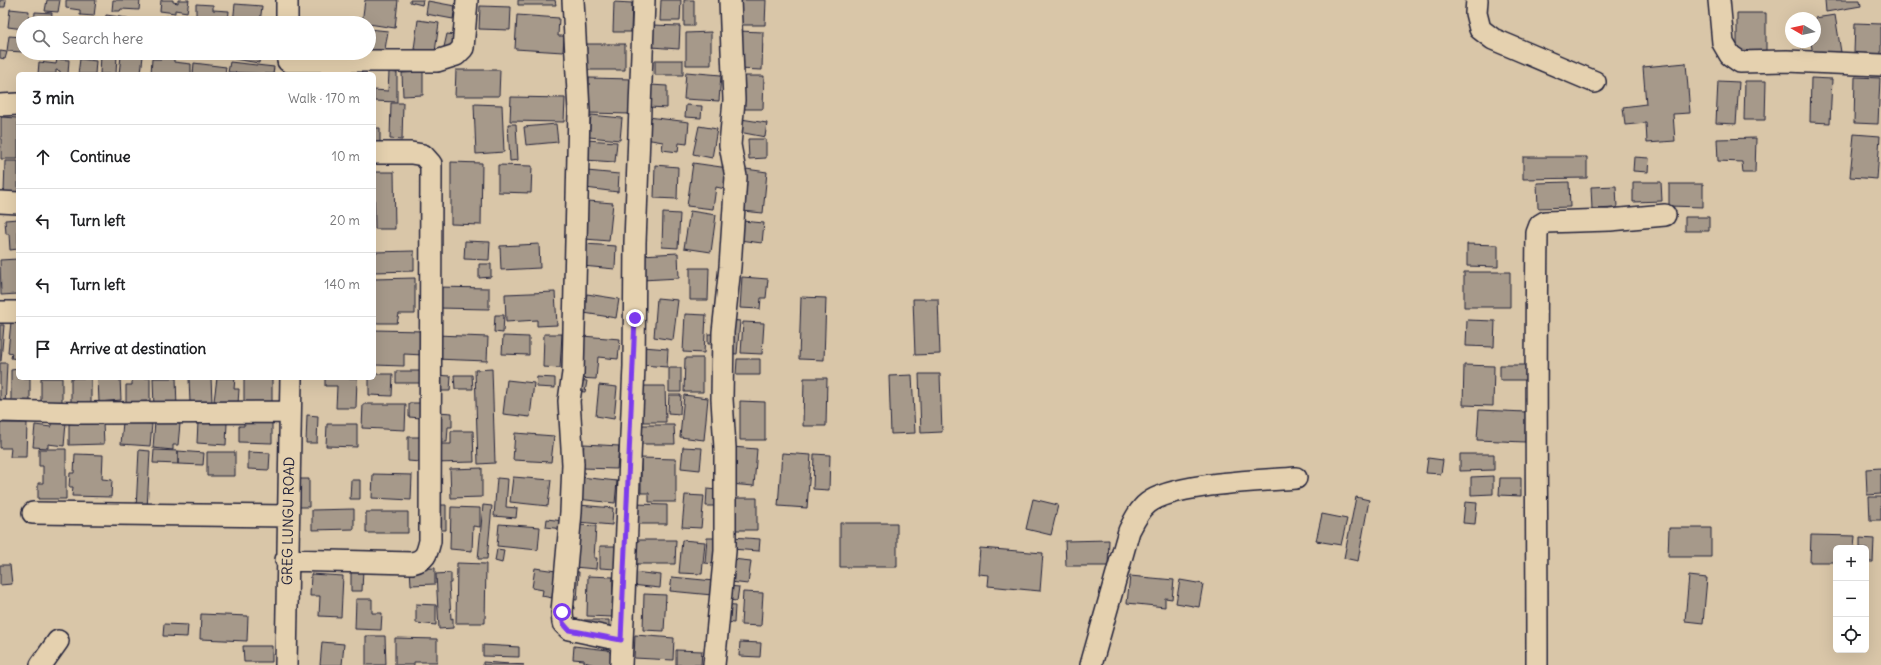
<!DOCTYPE html>
<meta charset="utf-8">
<style>
body{margin:0;font-family:Delius,sans-serif;background:#f2f2f2;color:#202124}
.controls{position:absolute;right:12px;bottom:12px;display:grid;overflow:hidden;border-radius:6px;box-shadow:0 4px 16px #0002}
.controls button{width:36px;height:36px;display:grid;place-items:center;padding:0;border:0;border-bottom:1px solid #e0e0e0;background:#fff;color:#202124;font:20px sans-serif}
.compass{position:absolute;left:1785px;top:12px;width:36px;height:36px;border-radius:50%;background:#fff;box-shadow:0 4px 16px #0002;rotate:279deg}
.stop{position:absolute;width:12px;height:12px;margin:-9px;border:3px solid #7c3aed;border-radius:50%;background:#fff}
.stop.end{background:#7c3aed;border-color:#fff;box-shadow:0 1px 4px #0008}
.list{margin:0;padding:0;list-style:none}
h2{display:flex;justify-content:space-between;align-items:center;height:52px;margin:0;padding:0 16px;font-size:17px}
h2 small{font-size:13px;font-weight:400;color:#757577}
.list li{display:grid;grid-template-columns:26px 1fr auto;gap:12px;align-items:center;box-sizing:border-box;height:64px;padding:0 16px;border-top:1px solid #e0e0e0}
.list b{display:block;font-size:15px;white-space:nowrap}
.list em{font-size:13px;font-style:normal;color:#757577}
.icon{flex:none;width:22px;height:22px;fill:none;stroke:currentColor;stroke-width:2;stroke-linecap:round;stroke-linejoin:round}
.map{position:relative;flex:none;width:1881px;height:665px;overflow:hidden}
.search{position:absolute;background:#fff;box-shadow:0 4px 16px #0002;left:16px;top:16px;width:360px;height:44px;display:flex;align-items:center;gap:10px;box-sizing:border-box;padding:0 14px;border-radius:22px;color:#757577;font-size:15px}
.panel{position:absolute;background:#fff;box-shadow:0 4px 16px #0002;left:16px;top:72px;width:360px;height:308px;border-radius:6px}
.map>svg:first-child{display:block}
</style>
<div class="map">
<svg width="1881" height="665" viewBox="0 0 1881 665">
<rect width="100%" height="100%" fill="#d9c6a8"/>
<filter id="ink" filterUnits="userSpaceOnUse"><feTurbulence type="fractalNoise" baseFrequency=".025" numOctaves="2"/><feDisplacementMap in="SourceGraphic" scale="8" xChannelSelector="R" yChannelSelector="G"/><feConvolveMatrix kernelMatrix="1 2 1 2 8 2 1 2 1" color-interpolation-filters="sRGB"/></filter>
<g filter="url(#ink)">
<!-- building -->
<path fill="#a6998a" stroke="#22223b" d="M0,0H6L5,7H0Z
M47,0H60L58,12L45,11Z
M66,0H96L94,16L80,15V10L66,8Z
M113,0H140L139,10L121,9L120,11H112Z
M161,0H173V2L178,3V0H189L187,12L175,10V13L160,11Z
M365,0H398L395,28L362,23Z
M410,0H423L422,5L410,2Z
M518,0H555L556,5H518Z
M661,0H681L680,21H660Z
M684,0H694V26H684Z
M736,0H766L765,25H736Z
M1825,0H1860L1861,6L1826,12Z
M428,1L455,6L453,19L426,14Z
M614,2L632,3L631,32H613Z
M196,4L213,5V10L229,11L228,23H196Z
M235,4L262,6L260,23H233Z
M480,6L511,7L510,30L479,29Z
M10,9L29,11L28,23H23V29L8,27Z
M35,12L52,13L51,23H34Z
M1737,13H1766V57H1737Z
M106,15L127,18L126,23H105Z
M174,15L185,16L184,23H165L166,16L173,17Z
M517,15L559,18L558,36H564L563,52L515,49Z
M1835,15L1841,52L1813,56L1811,42H1815V18Z
M68,19L99,23H67Z
M418,20L439,23L435,52L414,49Z
M1855,23L1881,24V55L1854,53Z
M652,25L680,26L679,49L651,47Z
M369,29L388,31L384,55L369,53Z
M738,31L763,32L762,70L737,69Z
M711,32V65H686V33Z
M447,34L455,35L452,48L444,47Z
M9,36L23,37V52L7,51Z
M584,44H625V70H585Z
M0,51L7,52L5,59L0,58Z
M206,53H227V55L221,54V57Z
M235,53H260L259,63L234,59Z
M101,54L117,55L116,74H100Z
M130,54L143,56L141,73L144,74H119L121,56L130,57Z
M161,54L174,55V62L191,64V74H151L152,59H161Z
M57,59L69,60L68,74H60V71L56,70V74H38L39,62L56,64Z
M80,59L96,61L95,74H78Z
M655,60H683V75H655Z
M230,62L274,67L273,74L228,72Z
M194,63L226,67L225,74H193Z
M1686,63L1690,113L1673,114L1675,141L1647,143L1646,123L1625,125L1623,107L1646,104L1643,67Z
M331,67H344V74H331Z
M456,70H500L499,96H455Z
M389,72L397,73V102L374,101V90L388,91Z
M423,72V95L403,96L402,73Z
M686,72L721,75L719,101L684,99Z
M741,76H764L763,109H740Z
M1855,77L1880,78L1878,124L1854,123Z
M589,78L632,79L630,114L588,113Z
M1811,78L1832,79L1830,123L1810,122Z
M1718,81L1739,82L1736,124L1716,123Z
M1745,81H1766L1765,120H1744Z
M650,85L667,86V108L649,107Z
M511,97L565,98L564,122L510,121Z
M391,103H403L402,140L390,139Z
M474,104L502,105L504,152L476,154Z
M686,105L702,106L701,118L685,117Z
M591,115L622,118L620,140L589,137Z
M1,117L18,118V159H1Z
M648,117L689,122L687,144L679,143L678,152L662,150L663,142L645,139Z
M741,119L767,123L765,137L739,132Z
M508,124H516L518,160L510,161Z
M556,124L558,142L526,145L524,127Z
M699,126L717,129L712,158L693,154Z
M374,128H380V147H374Z
M1854,134L1880,136L1877,179L1850,177Z
M1756,138L1755,173H1743L1742,162L1718,161L1717,139Z
M748,139H766V158L749,159Z
M586,140L617,142L615,162L585,160Z
M1523,157H1587V178L1523,179Z
M1634,157L1649,158L1648,172L1633,171Z
M5,161H18V194L4,193Z
M451,162L482,163L481,225L451,224Z
M693,163L728,168L725,189L716,187L713,209L687,206Z
M498,165L532,166L531,193L498,192Z
M655,165L678,167L677,199L654,198Z
M746,169L767,172L763,213L742,211Z
M587,171L619,174L618,192L585,188Z
M374,172H394L395,229H375Z
M1569,182L1570,207L1538,208L1537,183Z
M1633,182H1661L1662,201L1633,202Z
M1669,184H1703V207L1669,206Z
M1616,186L1617,208L1592,209L1591,187Z
M588,201L613,203L609,241L585,239Z
M690,211L716,215L711,252L684,248Z
M663,213L680,214L678,248L662,247Z
M1685,217H1709V231H1685Z
M18,219V249L10,250L9,234H6L5,220Z
M742,221L764,223L762,243L739,240Z
M465,241L490,242L489,260L464,259Z
M539,244L540,268L501,270L500,246Z
M584,244L616,246L615,269L582,266Z
M1467,244L1498,245V267L1467,266Z
M414,251V271L374,272V252Z
M678,253L679,278L642,280L641,255Z
M18,259V294L1,295L0,260Z
M479,264H491V277L479,278Z
M690,268H709L708,300H690Z
M1464,272H1510V307H1464Z
M742,277L768,279L766,298H761L760,309L740,308Z
M415,278V314H399L397,323H374V279Z
M437,287L489,288V309L437,308Z
M555,292L557,325L537,326V320L506,322L505,294Z
M587,294L619,299L616,318L584,313Z
M801,297L826,298L824,360L799,359Z
M657,298L678,300L673,340L654,337Z
M913,299H938L940,354L915,355Z
M685,314L706,315L704,353L683,352Z
M495,315H504L503,333L494,332Z
M730,320L740,321L737,354L726,353Z
M1467,320L1495,321L1494,347L1466,346Z
M11,322L18,323V359L11,358L12,353L8,352Z
M743,322L764,323L762,354L741,353Z
M0,325H4L1,361H0Z
M374,330L424,331L423,355L404,354V366L374,365Z
M544,334H562L560,368L543,367Z
M708,334H718L717,344H708Z
M436,335L488,337L487,361L435,359Z
M503,336L529,337V355L502,354Z
M582,336L620,339L618,359L598,357L596,379L578,378Z
M643,347L668,349L667,367L642,365Z
M685,358H703V392H684Z
M737,359H760V375H736Z
M0,363H7L5,409H0Z
M1464,365L1494,366L1493,406L1463,405Z
M1500,365H1526L1527,380H1500Z
M669,368H681V392H669Z
M18,369V378H30V401H11V370Z
M492,369L495,463L478,464L475,370Z
M396,371H422V383H396Z
M374,374H393L392,396L369,395V378H374Z
M919,374H940L942,432L921,433Z
M434,375L451,376L450,391H433Z
M454,375H472L473,389H455Z
M912,375L915,433L891,434L889,376Z
M537,377L555,378V388L536,387Z
M41,378H62V407H41Z
M71,378H91V406H71Z
M98,378H120L121,400L99,402Z
M132,378H150V401L126,402V385H132Z
M153,378H176L177,408L154,409Z
M189,378H211L212,402L190,403Z
M217,378H235L234,389H239L238,404L214,401Z
M244,378H272V408L244,409Z
M325,378H357L356,408H336L337,386H325Z
M804,378H827L826,426H803Z
M507,380L534,383L530,417L503,414Z
M577,380L587,381L585,392L576,391Z
M599,385L617,387L614,419L596,416Z
M639,386H665L666,422H639Z
M669,395H681L680,414L668,413Z
M684,395L708,398L704,440L680,437Z
M740,401L765,402V440H740Z
M409,403H421V418L409,417Z
M363,404H406L405,430L362,428Z
M1479,410L1526,412L1525,442L1477,440Z
M438,412L452,413V427H448L447,442H437Z
M307,415L318,416L317,443H306Z
M155,421L180,424L178,445H173V450L153,448Z
M51,422L66,423L64,446L48,444V448L33,447L35,425L51,427Z
M123,422L152,424L150,446L121,444Z
M198,422L227,423L226,445L197,443Z
M244,422H272V443L239,442V426H244Z
M0,423H27L26,457H10L11,448H0Z
M103,423L104,444L69,445V424Z
M327,424H357V447L326,446Z
M641,425H674L675,444H641Z
M451,431H473L474,462L434,463V444H451Z
M515,433L554,436L551,462L513,460Z
M408,437H420V462L408,461Z
M584,444L619,446L617,469L582,468Z
M683,447L702,448L700,470L681,468Z
M732,447L757,449L754,486L729,484Z
M39,449H66V499H38V483H43V466H39Z
M139,450L150,451L147,510L136,509Z
M154,450L178,451V464L153,463Z
M178,451L204,453L203,465L178,464Z
M207,452H235V476H207Z
M248,452L270,453L269,470L248,469Z
M782,453L811,455L807,508L778,506Z
M75,454L103,455L102,479L112,480L111,497L72,496L73,487H69L70,473H74Z
M814,454L830,455L829,490L813,489Z
M1460,454H1494V470L1460,471Z
M641,458L676,459V502H649V493H641Z
M1428,458L1443,460L1441,474L1426,473Z
M482,468V497L451,498L450,469Z
M1881,468V494L1867,495L1866,469Z
M373,474L412,475L411,500L372,498Z
M1493,476V494L1471,495V477Z
M513,477L551,480L548,506L510,502Z
M580,477L617,481L615,503L577,499Z
M497,478L508,479L506,507L517,508L516,518L494,516Z
M1500,478H1521V496L1499,495Z
M299,479H309V507H299Z
M351,480H360V499H350Z
M707,489L717,490L715,506H706Z
M685,495L704,496L701,528L682,527Z
M1356,497L1369,500L1358,561L1344,558Z
M1869,497H1881V520H1870Z
M733,498H757V530H733Z
M1033,499L1058,505L1051,535L1026,529Z
M1465,502L1477,503L1475,524L1463,523Z
M635,504L667,505V524H635Z
M433,505H446V530H433Z
M483,505L492,506L487,559H478Z
M579,505L613,508L612,525L578,522Z
M451,507L480,508V527L473,526L472,551L450,549Z
M354,509V529L312,530V510Z
M366,512H408V533H366Z
M1322,514L1347,519L1341,545L1316,541Z
M547,519L563,521L562,529L546,527Z
M840,523H897V567H840Z
M499,524L540,527L538,550L497,546Z
M577,525L596,526L594,558H597L596,569L574,567Z
M1669,528H1711V557H1668Z
M1811,535L1855,536L1854,548H1836V562H1810Z
M732,537L760,539L759,551L731,549Z
M707,538H716L714,564L705,563Z
M1860,538L1874,539L1873,562H1866V548H1860Z
M630,540H676L675,564H629Z
M682,540L705,542L702,574L679,573Z
M1109,540L1108,566H1066L1065,541Z
M600,546H617L616,569L600,568Z
M980,548L1043,553L1040,591L988,586L989,575L978,574Z
M497,549L504,550L502,563L495,561Z
M732,559L751,561L748,584L730,582Z
M457,563L486,564L485,623H456Z
M0,565H10L12,584L0,585Z
M435,568V584L411,585L410,569Z
M535,568L556,571L552,598L542,596L543,590L532,588Z
M351,569H363L362,591H351Z
M568,571L579,572L577,600L566,599Z
M633,572L661,575L660,588L631,585Z
M451,573V583H449L451,619L453,618V628L439,629L436,574Z
M311,574L343,576L341,617L319,616L320,596H310Z
M588,576L613,577L612,617L587,616Z
M1130,576L1174,580L1172,599L1165,598V607L1127,603Z
M1689,576L1707,578L1703,623L1685,621Z
M672,577L714,581L712,595L670,591Z
M1180,580L1203,584L1199,607L1176,603Z
M728,586L739,587L737,601L727,600Z
M743,592L763,593L761,626L741,625Z
M644,594L666,595L664,631L643,630Z
M356,599H372V613H382L381,630L355,629Z
M416,604L436,605V625L416,623Z
M725,605L735,606L734,623L723,622Z
M201,614L248,616L247,641L200,639Z
M584,620H609V630H584Z
M164,624L188,625L187,637L163,636Z
M635,635L674,638L673,660L634,658Z
M366,636H385L386,665H366Z
M395,638L437,639V662H414V665H395Z
M322,642L344,644L342,665H320Z
M740,642L761,643L760,657L739,656Z
M483,645L519,647V657L483,656Z
M243,646H272V662H244Z
M574,646L608,650L613,656L611,665H595L584,662V660L573,659Z
M676,650L702,651L701,665H676Z
M483,662L524,665H483Z"/>
<g fill="none" stroke-linecap="round" stroke-linejoin="round">
<!-- minor casing -->
<g stroke="#22223b" stroke-width="24">
<path id="minor" d="M287,0V23
M573,0L579,111L573,373L569,401L573,464L571,512L562,612L563,623L569,629L621,640
M1477,0L1476,13L1480,29L1493,39L1595,82
M1719,0L1723,43L1730,55L1740,62L1787,61L1881,65
M288,61H437L456,55L463,48L467,0
M0,105L18,104
M0,202L18,203
M0,312H18
M0,411L80,413L290,412
M33,513L288,516
M286,560L412,563C426,560 427,553 430,541L431,164L423,155L411,153H374
M41,665L58,641
M286,665L291,378
M621,665L634,366L635,242L644,0
M714,665L725,551V448L722,399L723,332L730,267L736,177L730,145L734,100L730,0
M1091,665L1129,531C1134,521 1139,510 1148,503C1173,483 1262,481 1296,478
M1537,665C1537,521 1535,377 1537,233L1540,225L1545,222L1610,220L1665,215"/>
</g>
<!-- minor -->
<use href="#minor" stroke="#e5d1af" stroke-width="21"/>
</g>
</g>
<g fill="none" stroke-linecap="round" stroke-linejoin="round" filter="url(#ink)">
<!-- route -->
<path stroke="#7c3aed" stroke-width="5" d="M562,612L563,623L569,630L621,640L635,318"/>
</g>
<g text-anchor="middle" stroke-width="3" stroke-linejoin="round" paint-order="stroke">
<!-- street labels -->
<g font-size="14" fill="#22223b" stroke="#e5d1af">
<text transform="translate(288 521) rotate(-89)" y="5">GREG LUNGU ROAD</text>
</g>
</g>
</svg>
<div class="controls">
<button>+</button>
<button>−</button>
<button><svg class="icon" aria-label="locate" viewBox="0 0 24 24"><circle cx="12" cy="12" r="6"/><path d="M12 2v4M12 18v4M2 12h4M18 12h4"/></svg></button>
</div>
<svg class="compass" viewBox="-18 -18 36 36"><path d="M0-13l5 13h-10z" fill="#e53935"/><path d="M0 13l5-13h-10z" fill="#757577"/></svg>
<div class="stop" style="left:562px;top:612px"></div>
<div class="stop end" style="left:635px;top:318px"></div>
<div class="search"><svg class="icon" aria-label="search" viewBox="0 0 24 24"><circle cx="10" cy="10" r="6"/><path d="M15 15l6 6"/></svg>Search here</div>
<section class="panel">
<h2>3 min<small>Walk · 170 m</small></h2>
<ul class="list">
<li><svg class="icon" aria-label="ahead" viewBox="0 0 24 24"><path d="M12 20V5M6 11l6-6 6 6"/></svg><div><b>Continue</b></div><em>10 m</em></li>
<li><svg class="icon" aria-label="left" viewBox="0 0 24 24"><path d="M17 20v-9H6M10 6l-5 5 5 5"/></svg><div><b>Turn left</b></div><em>20 m</em></li>
<li><svg class="icon" aria-label="left" viewBox="0 0 24 24"><path d="M17 20v-9H6M10 6l-5 5 5 5"/></svg><div><b>Turn left</b></div><em>140 m</em></li>
<li><svg class="icon" aria-label="arrive" viewBox="0 0 24 24"><path d="M6 21V4h12l-3 4 3 4H6"/></svg><div><b>Arrive at destination</b></div></li>
</ul>
</section>
</div>
